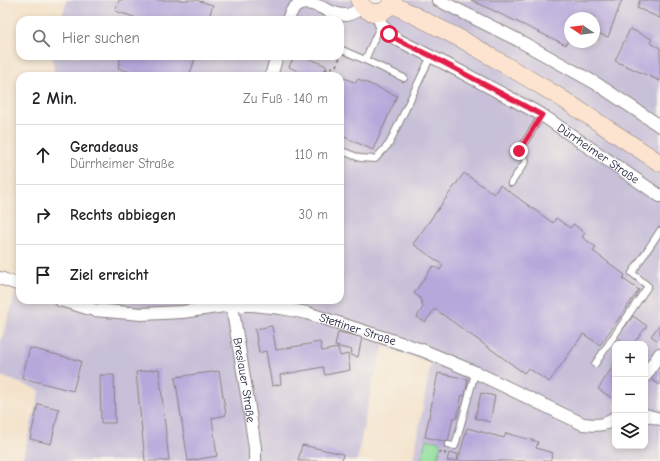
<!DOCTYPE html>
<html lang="de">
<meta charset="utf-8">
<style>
body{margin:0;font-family:"Comic Neue",sans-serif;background:#f2f2f2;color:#202124}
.controls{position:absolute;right:12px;bottom:12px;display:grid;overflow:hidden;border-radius:8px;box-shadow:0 2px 6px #0003}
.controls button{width:36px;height:36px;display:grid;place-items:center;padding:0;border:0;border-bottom:1px solid #e0e0e0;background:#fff;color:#202124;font:20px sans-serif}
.compass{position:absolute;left:564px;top:12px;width:36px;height:36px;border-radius:50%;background:#fff;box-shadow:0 2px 6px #0003;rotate:283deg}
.stop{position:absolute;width:12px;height:12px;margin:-9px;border:3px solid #e11d48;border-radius:50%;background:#fff}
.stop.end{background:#e11d48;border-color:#fff;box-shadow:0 1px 4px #0008}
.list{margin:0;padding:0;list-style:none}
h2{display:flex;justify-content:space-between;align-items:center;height:52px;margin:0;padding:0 16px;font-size:17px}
h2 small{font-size:13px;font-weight:400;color:#757577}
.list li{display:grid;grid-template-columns:26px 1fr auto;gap:12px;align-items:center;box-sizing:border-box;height:60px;padding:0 16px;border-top:1px solid #e0e0e0}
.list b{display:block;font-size:15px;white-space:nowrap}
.list p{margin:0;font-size:13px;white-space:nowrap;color:#757577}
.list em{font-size:13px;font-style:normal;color:#757577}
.icon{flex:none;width:22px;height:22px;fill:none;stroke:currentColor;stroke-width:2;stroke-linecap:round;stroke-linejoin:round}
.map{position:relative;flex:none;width:660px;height:461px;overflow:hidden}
.search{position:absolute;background:#fff;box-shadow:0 2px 6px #0003;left:16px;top:16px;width:328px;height:44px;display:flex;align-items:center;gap:10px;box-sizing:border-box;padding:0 14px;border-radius:12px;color:#757577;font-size:15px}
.panel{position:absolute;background:#fff;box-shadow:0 2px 6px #0003;left:16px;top:72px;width:328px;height:232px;border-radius:12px}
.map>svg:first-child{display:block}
</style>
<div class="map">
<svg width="660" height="461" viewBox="0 0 660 461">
<rect width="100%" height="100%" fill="#f7f3e8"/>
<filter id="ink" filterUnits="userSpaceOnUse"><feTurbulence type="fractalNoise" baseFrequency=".025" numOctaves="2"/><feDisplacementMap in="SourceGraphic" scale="8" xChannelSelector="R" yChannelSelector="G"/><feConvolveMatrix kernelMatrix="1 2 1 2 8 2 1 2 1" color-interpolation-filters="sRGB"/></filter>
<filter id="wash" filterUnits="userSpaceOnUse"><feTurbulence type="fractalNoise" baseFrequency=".012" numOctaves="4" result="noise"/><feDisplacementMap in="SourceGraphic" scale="16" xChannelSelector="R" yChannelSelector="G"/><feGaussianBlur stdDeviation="0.9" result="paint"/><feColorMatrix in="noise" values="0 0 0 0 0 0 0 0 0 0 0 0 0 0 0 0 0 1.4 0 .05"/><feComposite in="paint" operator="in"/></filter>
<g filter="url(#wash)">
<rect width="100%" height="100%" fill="#f4e2cb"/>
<!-- industrial -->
<path fill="#c8bfd8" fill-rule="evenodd" d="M67,0H660V461H413L431,363L384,346L372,384L357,461H22L40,390L0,376V345L20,279V300H340V76H55L52,56H340V20H61ZM570,18H594V42H570ZM615,344H645V446H615Z"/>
<!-- green -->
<path fill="#92df9c" stroke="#5a806c" d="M426,439L441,442L437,461H421Z"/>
<g id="blocks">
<!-- building -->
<path fill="#b7a8db" d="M119,0H196L213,5L208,20H133L134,17L115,11Z
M471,0H622L608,37L594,32V18H570V34L566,45Z
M640,0H660V18L637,8Z
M630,29L652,39L650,43L660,48V81L615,61Z
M121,56H196L189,76H143L118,68Z
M294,56H303L327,66L325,70L339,76H300L301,73L289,67Z
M340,76L356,83L358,79L397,96L373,150L340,135Z
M464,173L494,194L500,185L553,223L556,218L570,228L573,224L585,233L582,237L596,247L593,251L625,275L623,279L639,290L600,345L583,334L549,382L528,368L524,373L435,309L425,322L417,317L423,307L420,298L414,293L433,266L440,270L443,265L413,244Z
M633,316L647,326L633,344H627L617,337Z
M660,324V337L657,340L651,336Z
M272,326L276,350L320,342L322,351L338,348L340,356L348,354L350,370L325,375L323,367L280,375L281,384L272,386L266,351L259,353L255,329Z
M338,332L362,337L358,357L351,355L352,350L335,346Z
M30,348L81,361L73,391L22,378Z
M660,362V385L649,378Z
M615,363V400L598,389Z
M159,369L169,461H145L136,372Z
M219,371L226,415L212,418L217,456L188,461L175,377Z
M438,373L468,379L465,396L462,395L457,418H453L448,442L425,437Z
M100,375H114L115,423H101Z
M481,393L495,396L490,422L475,418Z
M38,404L59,409L51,444L30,439Z
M467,428L504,438L506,433L538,442L536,448L553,453L550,461H458Z
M302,445L343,454L342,461H298Z
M449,453L458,454L457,461H447Z"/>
</g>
</g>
<g filter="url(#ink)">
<use href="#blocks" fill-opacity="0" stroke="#8b8283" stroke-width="1"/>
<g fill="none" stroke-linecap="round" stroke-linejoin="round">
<!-- service casing -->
<g stroke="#8b8283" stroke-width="8">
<path id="service" d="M381,24L365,60L404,78
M340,49L365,60
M342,151L360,158L375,159L389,144L431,56
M511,183L526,161L519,151L542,115
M595,364L648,286L632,273L660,231
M448,445L455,446L475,373"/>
</g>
<!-- minor casing -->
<g stroke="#8b8283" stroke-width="14">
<g id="minor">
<path d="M438,0L518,40L597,84L660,126"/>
<path id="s1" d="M377,13L381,24L389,34L398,40L448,65L542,115L660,196"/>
<path d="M288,20C290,13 293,6 301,4C317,0 330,16 346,15C351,15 358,10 363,7"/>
<path d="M271,76L277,56"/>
<path d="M0,278L20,285"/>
<path id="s2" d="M60,300L94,310L142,314L182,312L231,305H253L281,308L307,313L422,350L477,373L583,424C595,425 606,427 615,417"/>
<path id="s3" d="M231,300L248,401L255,448V461"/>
<path d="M645,376L660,354"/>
<path d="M645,415L660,419"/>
</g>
</g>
<!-- secondary casing -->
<g stroke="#8b8283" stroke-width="18">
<path id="secondary" d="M359,0C366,17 386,17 393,0
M392,4L463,40L558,96L660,163"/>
</g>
<!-- path -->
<path stroke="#8b8283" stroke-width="2" stroke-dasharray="3 3" stroke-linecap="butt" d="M323,76L325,70L336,66L340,57
M439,452L445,454V452"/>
<!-- service -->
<use href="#service" stroke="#fff" stroke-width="6"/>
<!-- minor -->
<use href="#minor" stroke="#fff" stroke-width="12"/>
<!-- secondary -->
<use href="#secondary" stroke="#fde4d0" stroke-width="17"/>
</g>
</g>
<g fill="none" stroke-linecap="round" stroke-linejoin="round" filter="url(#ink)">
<!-- route -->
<path stroke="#e11d48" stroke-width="5" d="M389,34L398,40L431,56L542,115L519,151"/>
</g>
<g text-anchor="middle" stroke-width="4" stroke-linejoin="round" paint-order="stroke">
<!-- street labels -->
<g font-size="12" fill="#22223b" stroke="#f7f3e8">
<text dy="4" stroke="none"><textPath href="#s1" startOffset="266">Dürrheimer Straße</textPath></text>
<text dy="4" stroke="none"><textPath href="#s2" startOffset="303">Stettiner Straße</textPath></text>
<text dy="4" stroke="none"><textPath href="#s3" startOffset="81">Breslauer Straße</textPath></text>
</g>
</g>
</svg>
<div class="controls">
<button>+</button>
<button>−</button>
<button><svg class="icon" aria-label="layers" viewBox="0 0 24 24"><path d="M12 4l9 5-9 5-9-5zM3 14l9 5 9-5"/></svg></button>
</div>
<svg class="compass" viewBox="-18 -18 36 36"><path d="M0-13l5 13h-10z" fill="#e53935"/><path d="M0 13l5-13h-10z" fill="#757577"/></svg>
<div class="stop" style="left:389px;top:34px"></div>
<div class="stop end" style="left:519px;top:151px"></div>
<div class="search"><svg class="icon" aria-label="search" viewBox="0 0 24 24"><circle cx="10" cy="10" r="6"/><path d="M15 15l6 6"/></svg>Hier suchen</div>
<section class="panel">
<h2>2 Min.<small>Zu Fuß · 140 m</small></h2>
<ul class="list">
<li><svg class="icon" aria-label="ahead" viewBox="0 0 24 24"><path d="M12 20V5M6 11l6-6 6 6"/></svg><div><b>Geradeaus</b><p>Dürrheimer Straße</p></div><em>110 m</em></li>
<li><svg class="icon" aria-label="right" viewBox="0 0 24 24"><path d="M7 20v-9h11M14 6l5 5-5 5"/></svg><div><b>Rechts abbiegen</b></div><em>30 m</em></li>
<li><svg class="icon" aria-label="arrive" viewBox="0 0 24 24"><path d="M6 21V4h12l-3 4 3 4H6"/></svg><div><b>Ziel erreicht</b></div></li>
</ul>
</section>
</div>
